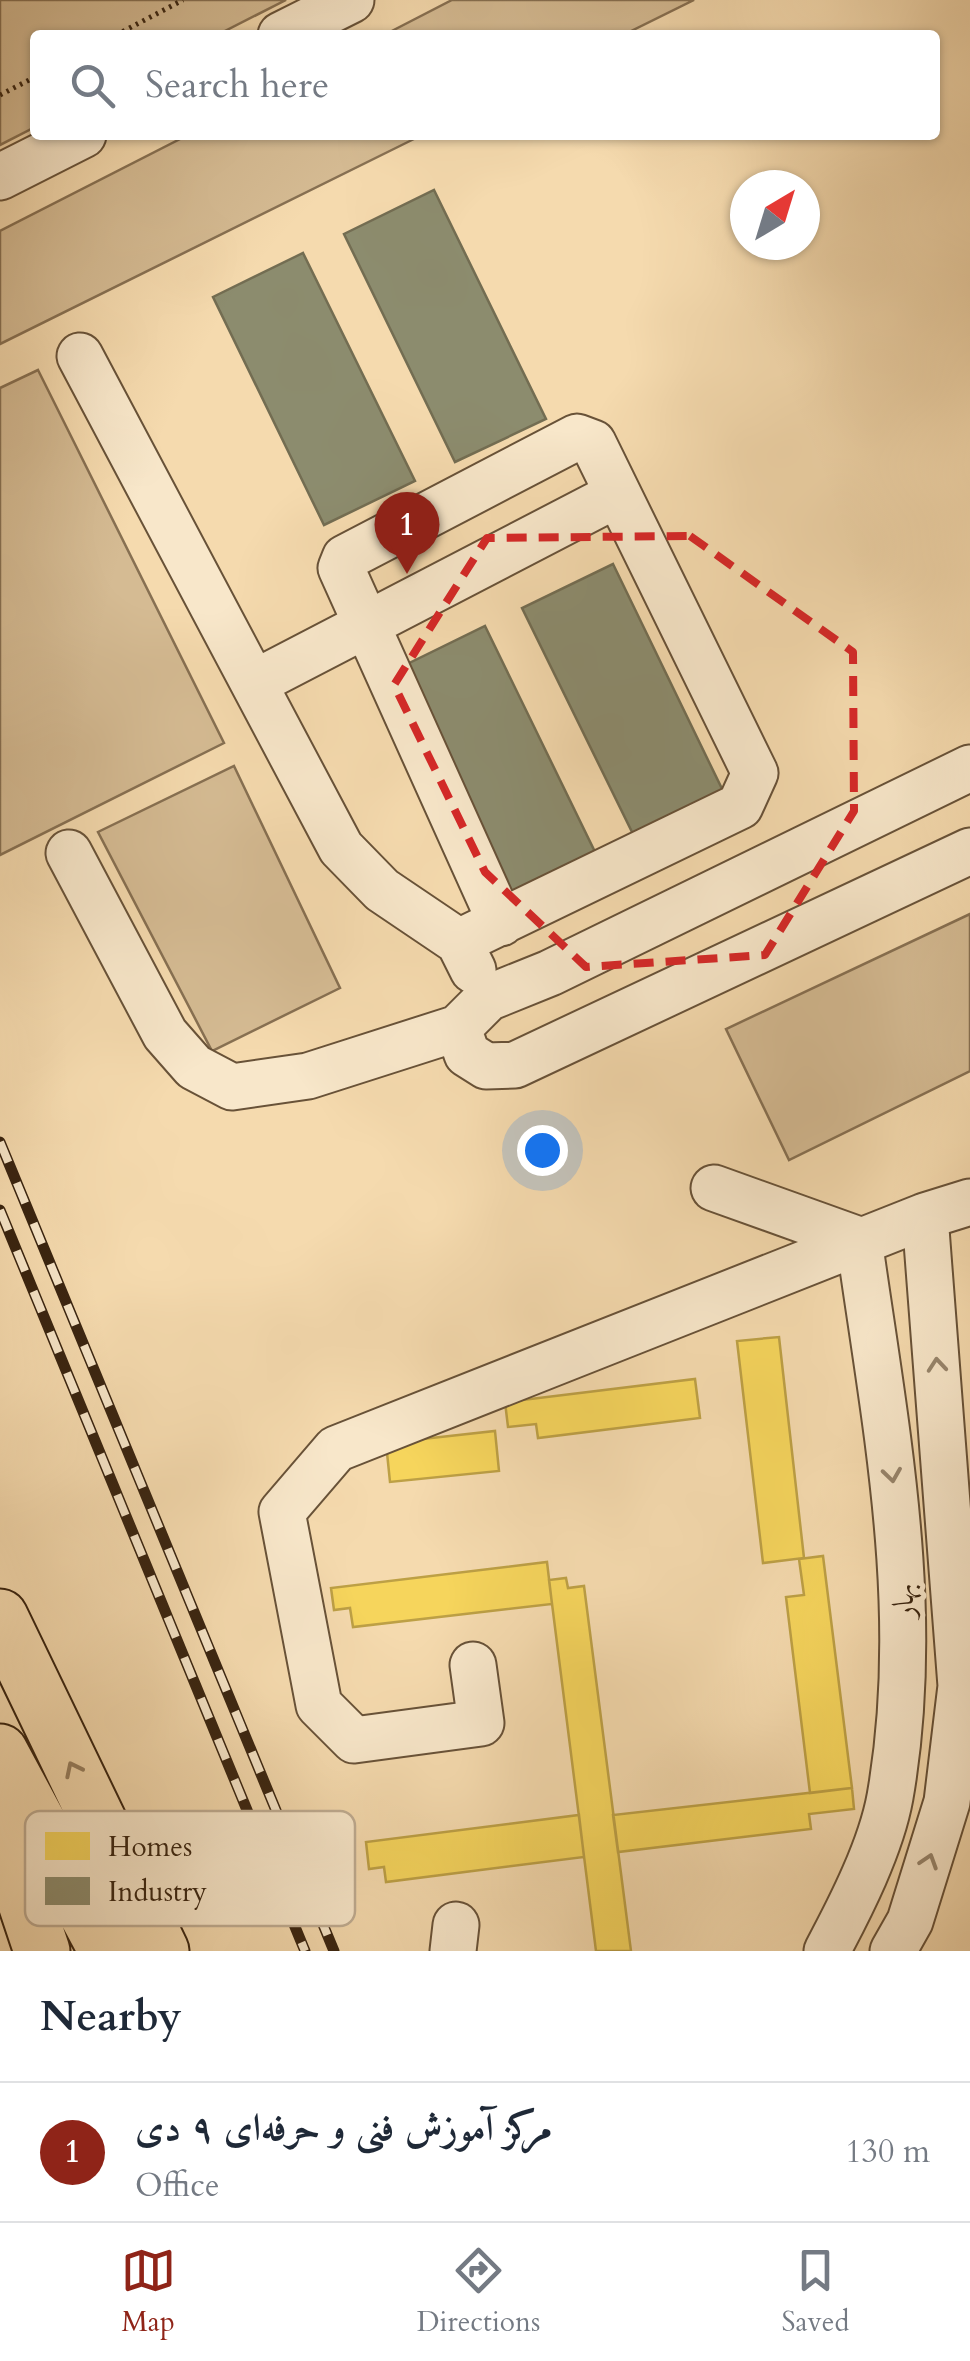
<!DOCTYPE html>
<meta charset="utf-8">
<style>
body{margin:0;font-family:Cardo,Amiri,serif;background:#f6f6f7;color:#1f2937}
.compass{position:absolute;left:730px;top:170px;width:90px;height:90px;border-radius:50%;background:#fff;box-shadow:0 2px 8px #0004;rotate:38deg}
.you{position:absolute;left:542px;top:1150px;width:35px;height:35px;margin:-25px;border:8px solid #fff;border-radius:50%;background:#1a73e8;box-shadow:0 0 0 15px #1a73e833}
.badge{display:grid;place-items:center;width:65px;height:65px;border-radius:50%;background:#8f2418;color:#fff;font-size:32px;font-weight:700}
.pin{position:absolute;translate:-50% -82px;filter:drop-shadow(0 2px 5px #0008)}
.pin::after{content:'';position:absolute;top:52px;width:35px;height:30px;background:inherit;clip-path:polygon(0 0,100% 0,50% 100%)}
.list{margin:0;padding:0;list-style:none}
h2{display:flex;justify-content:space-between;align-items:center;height:130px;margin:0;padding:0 40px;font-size:42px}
h2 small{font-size:32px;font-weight:400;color:#747a83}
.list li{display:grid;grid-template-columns:65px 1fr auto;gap:30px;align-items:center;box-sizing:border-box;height:140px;padding:0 40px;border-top:2px solid #e0e1e3}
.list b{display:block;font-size:38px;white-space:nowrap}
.list p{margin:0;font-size:32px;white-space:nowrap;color:#747a83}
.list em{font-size:32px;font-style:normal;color:#747a83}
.icon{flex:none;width:55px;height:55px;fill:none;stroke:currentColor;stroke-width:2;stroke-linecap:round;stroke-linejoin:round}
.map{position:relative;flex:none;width:970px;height:1951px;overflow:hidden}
.search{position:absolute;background:#fff;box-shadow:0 2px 8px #0004;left:30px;right:30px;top:30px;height:110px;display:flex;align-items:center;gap:25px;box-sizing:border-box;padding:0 35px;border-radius:10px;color:#747a83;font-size:38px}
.sheet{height:270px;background:#fff}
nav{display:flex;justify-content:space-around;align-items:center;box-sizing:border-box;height:140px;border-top:2px solid #e0e1e3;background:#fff;font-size:28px;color:#747a83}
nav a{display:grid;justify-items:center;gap:5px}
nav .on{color:#8f2418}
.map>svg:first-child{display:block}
</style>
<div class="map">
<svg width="970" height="1951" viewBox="0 0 970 1951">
<rect width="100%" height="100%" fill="#f5daae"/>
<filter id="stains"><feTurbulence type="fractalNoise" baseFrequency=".002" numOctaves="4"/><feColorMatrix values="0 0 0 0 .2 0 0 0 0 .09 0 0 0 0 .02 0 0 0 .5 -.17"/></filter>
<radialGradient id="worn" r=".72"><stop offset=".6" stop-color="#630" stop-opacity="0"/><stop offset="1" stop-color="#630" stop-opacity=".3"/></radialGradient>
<!-- green -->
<path fill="#d5bb93" stroke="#877052" stroke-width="2.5" d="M0,0H286L217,35H35V127L0,145Z
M452,0H694L623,35H384Z
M188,135H422L0,344V231Z
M38,370L224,743L0,855V388Z
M234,766L340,988L212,1051L98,832Z
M970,914V1071L789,1160L726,1029Z"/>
<!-- homes -->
<path fill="#f6d55c" stroke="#bda045" stroke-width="2.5" d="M779,1337L804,1558L763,1563L737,1341Z
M695,1379L700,1418L538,1438L536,1424L508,1427L505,1402Z
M495,1431L499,1471L390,1482L386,1443Z
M823,1556L852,1788L810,1793L786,1597L804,1595L799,1559Z
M547,1562L552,1604L353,1627L350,1608L334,1610L331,1588Z
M566,1578L568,1588L584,1586L631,1951H596L549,1580Z
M852,1788L854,1809L809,1814L811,1829L618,1852L613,1815Z
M579,1815L584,1857L386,1882L384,1867L369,1869L366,1842Z"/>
<!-- industry -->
<path fill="#8c8c6e" stroke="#736d52" stroke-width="2.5" d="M434,190L546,419L455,462L344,234Z
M303,253L415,481L324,525L213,297Z
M613,564L724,793L634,836L522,608Z
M485,626L596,854L506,898L395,670Z"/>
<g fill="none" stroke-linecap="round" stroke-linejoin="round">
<!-- minor casing -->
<g stroke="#685238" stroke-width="49">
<path id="minor" d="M281,35L351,0
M0,177L83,135
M80,356L341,848L382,890L459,942L473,970
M254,683L618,494
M69,853L165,1034L194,1067L232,1087L308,1076L458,1028L488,998L550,973L970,768
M459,942L740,806L755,773L593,443L577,437L345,558L341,568L501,923
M458,1028L467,1054L486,1066L515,1065L970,851
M714,1188L859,1240
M473,1665L481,1723L354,1740L319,1705L282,1512L336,1449L925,1216
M453,1951L456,1925
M827,1951C851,1906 881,1847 890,1797C923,1611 885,1425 859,1240
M893,1951L910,1921L947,1802L961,1686L925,1216L970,1202"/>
</g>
<!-- highway casing -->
<g stroke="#392410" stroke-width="59">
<path id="highway" d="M0,1617L161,1951
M0,1752L107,1951
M0,1826L42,1951"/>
</g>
<!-- path -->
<path stroke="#392410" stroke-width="5" stroke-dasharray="2.5 5" stroke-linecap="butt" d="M116,35L183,0
M0,95L35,77"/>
<!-- minor -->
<use href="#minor" stroke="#f8e7ca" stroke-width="45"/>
<!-- highway -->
<use href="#highway" stroke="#f5daae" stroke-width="55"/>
<!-- rail casing -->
<g stroke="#392410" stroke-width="11">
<path id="rail" d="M0,1142L334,1951
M0,1210L305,1951"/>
</g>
<!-- rail -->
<use href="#rail" stroke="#f8e7ca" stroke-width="8" stroke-dasharray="22" stroke-linecap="butt"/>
</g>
<!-- one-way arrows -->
<defs><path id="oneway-chevron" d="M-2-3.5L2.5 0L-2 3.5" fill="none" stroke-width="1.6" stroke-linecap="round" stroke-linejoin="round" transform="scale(2.5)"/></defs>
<g stroke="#98866d">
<use href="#oneway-chevron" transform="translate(937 1365) rotate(-95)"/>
<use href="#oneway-chevron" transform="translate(892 1475) rotate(82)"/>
<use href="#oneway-chevron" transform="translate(929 1861) rotate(-72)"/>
</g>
<use stroke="#977f5f" href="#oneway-chevron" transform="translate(73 1769) rotate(-116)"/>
<!-- marked area -->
<path fill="none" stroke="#d62828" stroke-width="8" stroke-dasharray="20 12" stroke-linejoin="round" d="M690,536L853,652L854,811L765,955L586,967L485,872L394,685L487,538Z"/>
<g text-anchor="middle" stroke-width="10" stroke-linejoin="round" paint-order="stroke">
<!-- street labels -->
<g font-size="30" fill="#392410" stroke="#f8e7ca">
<text transform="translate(903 1601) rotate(-92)" y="10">بهار</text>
</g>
</g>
<!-- legend -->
<rect x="25" y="1811" width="330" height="115" rx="15" fill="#f8e7ca" stroke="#bfac92" stroke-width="2.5"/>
<rect x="45" y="1832" width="45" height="28" fill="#f6d55c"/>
<rect x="45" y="1877" width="45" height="28" fill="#8c8c6e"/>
<g font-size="28" fill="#392410">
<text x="108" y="1856">Homes</text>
<text x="108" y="1901">Industry</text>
</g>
<rect width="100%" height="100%" filter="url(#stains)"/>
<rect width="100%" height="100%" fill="url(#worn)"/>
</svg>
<svg class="compass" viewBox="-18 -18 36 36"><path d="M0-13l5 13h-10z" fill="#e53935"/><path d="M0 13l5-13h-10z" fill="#747a83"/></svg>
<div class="you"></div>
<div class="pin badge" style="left:407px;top:574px">1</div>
<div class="search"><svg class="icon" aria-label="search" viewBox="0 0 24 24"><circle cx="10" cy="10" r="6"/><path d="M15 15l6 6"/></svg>Search here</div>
</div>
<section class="sheet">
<h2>Nearby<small></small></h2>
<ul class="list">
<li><span class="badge">1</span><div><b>مرکز آموزش فنی و حرفه‌ای ۹ دی</b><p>Office</p></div><em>130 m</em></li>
</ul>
</section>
<nav>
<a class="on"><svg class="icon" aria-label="map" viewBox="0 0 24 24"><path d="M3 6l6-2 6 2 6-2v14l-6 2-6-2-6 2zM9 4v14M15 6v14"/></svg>Map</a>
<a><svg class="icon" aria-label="directions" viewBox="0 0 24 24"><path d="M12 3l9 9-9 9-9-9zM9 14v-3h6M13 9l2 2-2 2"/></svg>Directions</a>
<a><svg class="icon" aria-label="saved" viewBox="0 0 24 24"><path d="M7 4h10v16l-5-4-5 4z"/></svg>Saved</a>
</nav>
